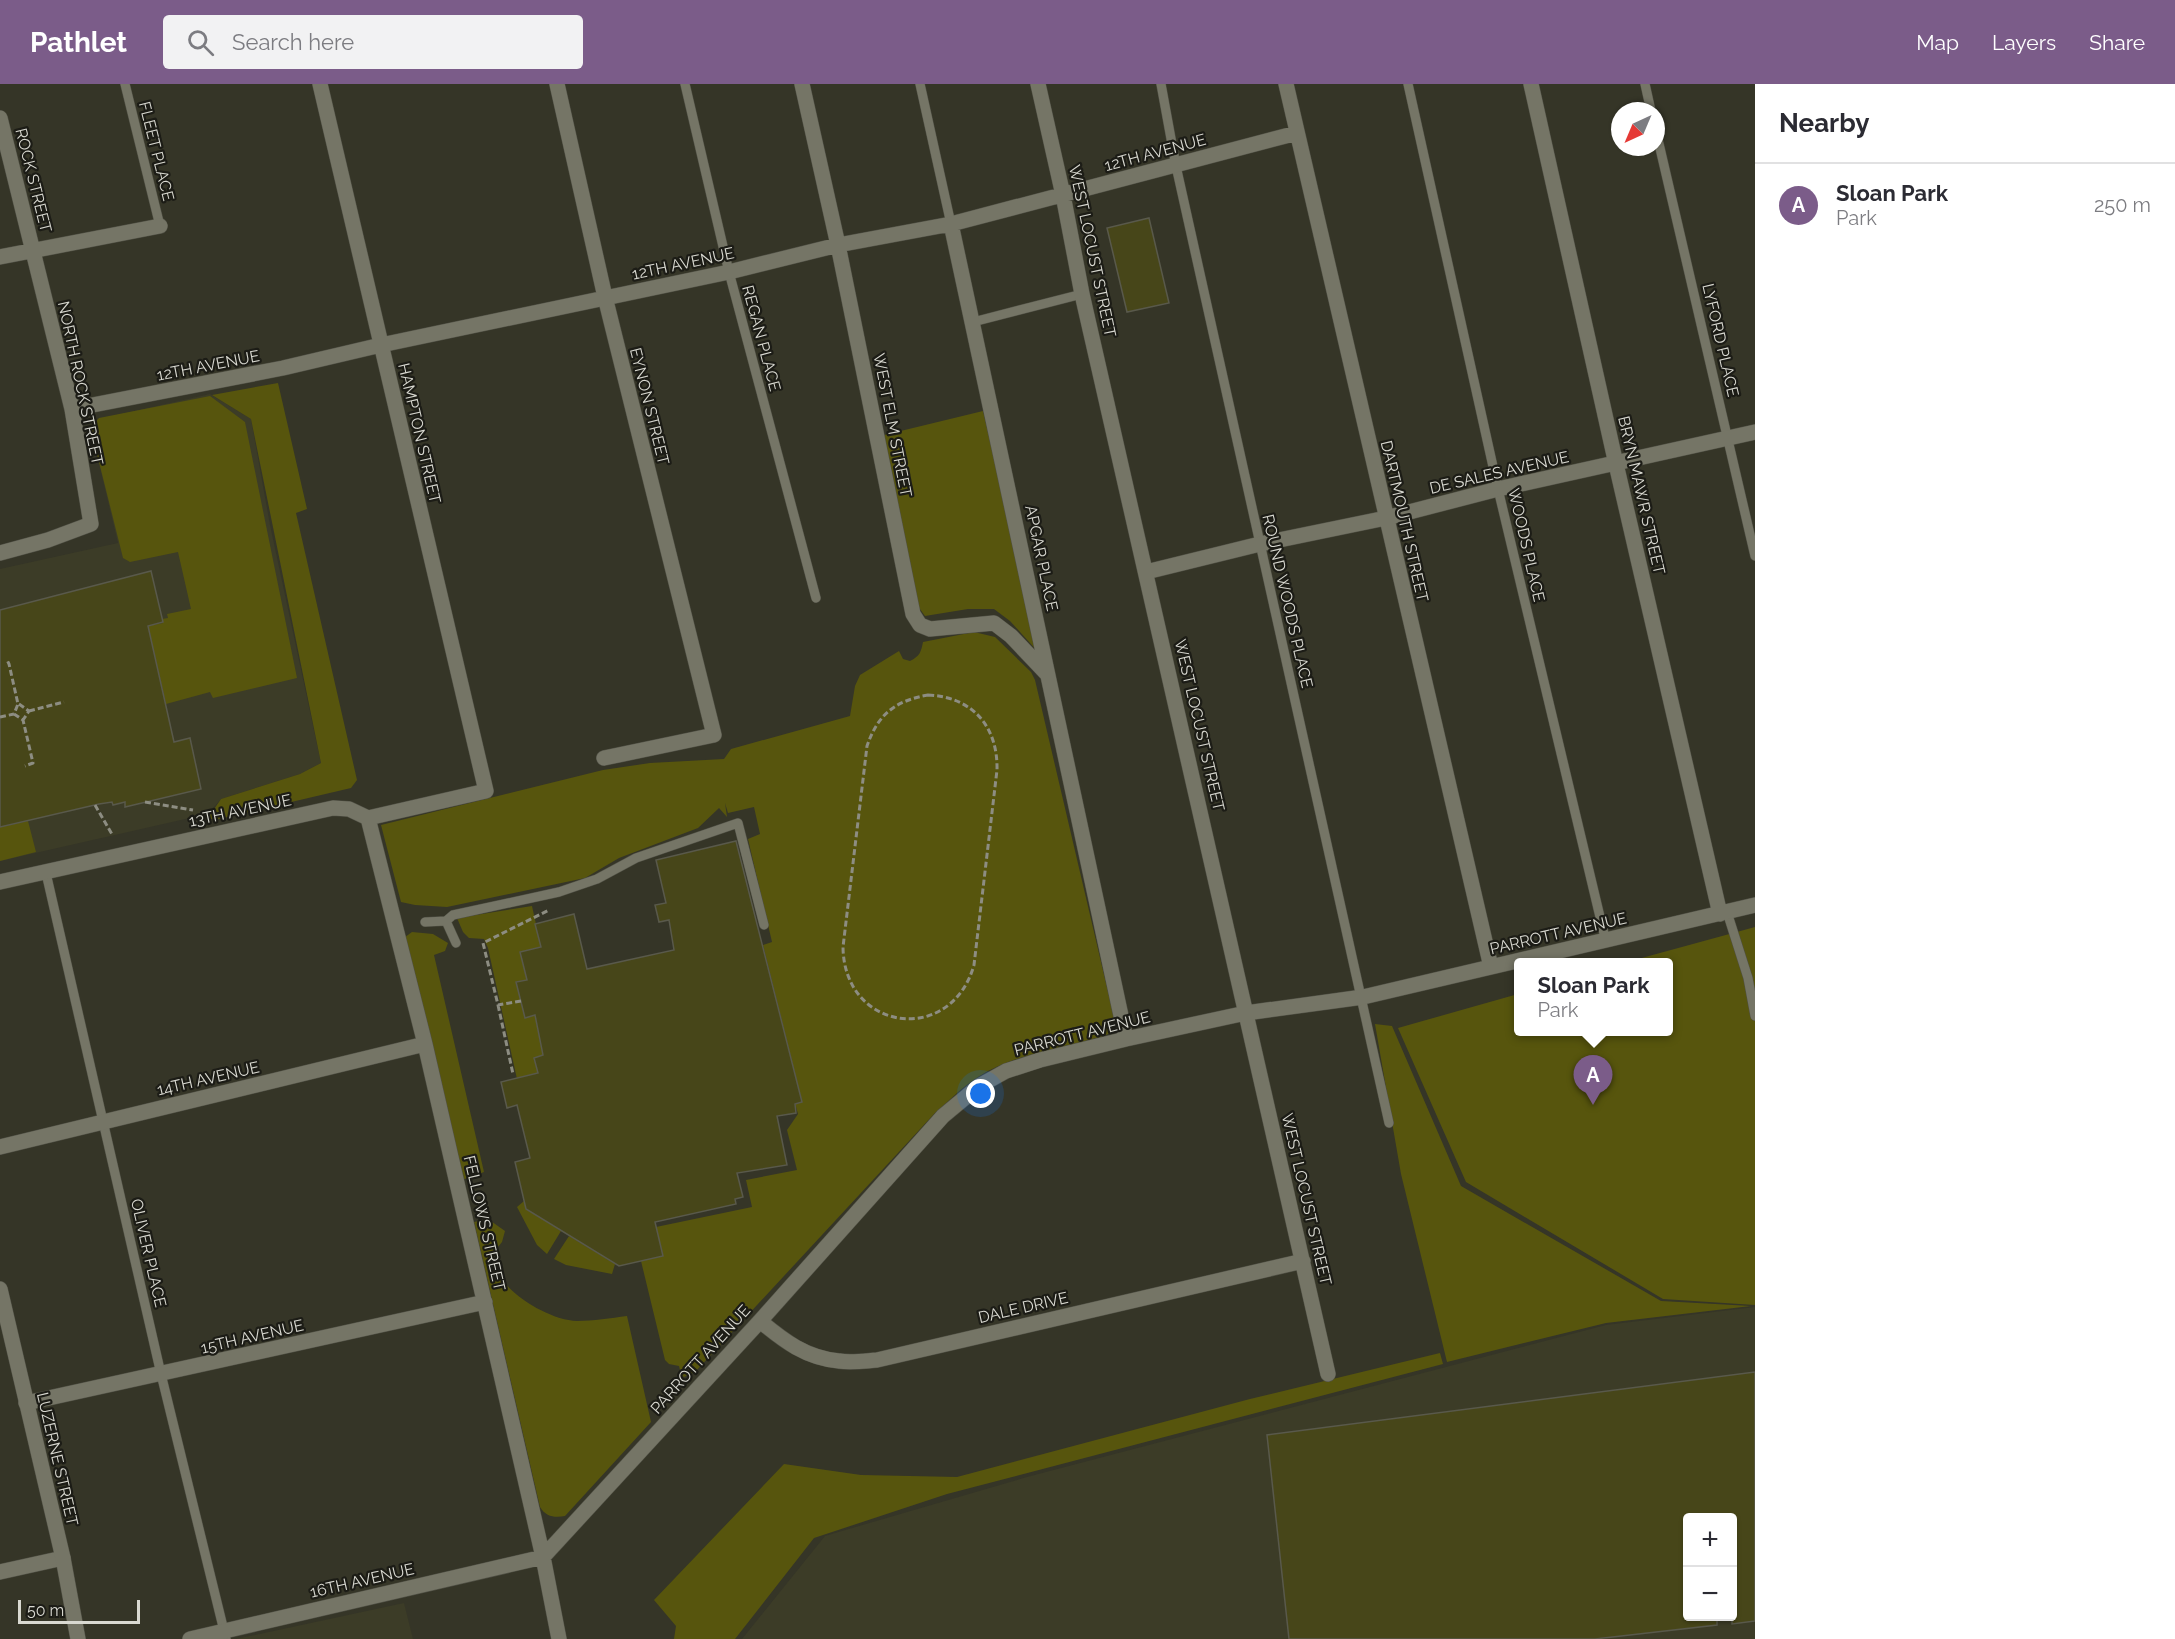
<!DOCTYPE html>
<meta charset="utf-8">
<style>
body{margin:0;font-family:Raleway,sans-serif;background:#f2f2f3;color:#2b2b33}
.controls{position:absolute;right:18px;bottom:18px;display:grid;overflow:hidden;border-radius:6px;box-shadow:0 2px 4px #0004}
.controls button{width:54px;height:54px;display:grid;place-items:center;padding:0;border:0;border-bottom:2px solid #e1e1e2;background:#fff;color:#2b2b33;font:30px sans-serif}
.compass{position:absolute;left:1611px;top:18px;width:54px;height:54px;border-radius:50%;background:#fff;box-shadow:0 2px 4px #0004;rotate:224deg}
.scale{position:absolute;left:18px;bottom:15px;width:122px;box-sizing:border-box;padding-left:6px;border:3px solid #d9d9d1;border-top:0;font-size:16px;line-height:21px;white-space:nowrap;color:#d9d9d1;-webkit-text-stroke:4px #1c1c16;paint-order:stroke}
.you{position:absolute;left:981px;top:1010px;width:21px;height:21px;margin:-15px;border:4px solid #fff;border-radius:50%;background:#1a73e8;box-shadow:0 0 0 9px #1a73e833}
.badge{display:grid;place-items:center;width:39px;height:39px;border-radius:50%;background:#7b5c89;color:#fff;font-size:20px;font-weight:700}
.pin{position:absolute;translate:-50% -50px;filter:drop-shadow(0 2px 3px #0008)}
.pin::after{content:'';position:absolute;top:32px;width:21px;height:18px;background:inherit;clip-path:polygon(0 0,100% 0,50% 100%)}
.popup{position:absolute;left:1514px;top:874px;width:159px;height:78px;box-sizing:border-box;display:grid;place-content:center;border-radius:6px;background:#fff;filter:drop-shadow(0 2px 4px #0005);font-size:20px;white-space:nowrap;color:#7c7c81}
.popup b{font-size:22px;color:#2b2b33}
.popup::after{content:'';position:absolute;left:50%;top:100%;margin-left:-12px;border:12px solid transparent;border-top-color:#fff}
.list{margin:0;padding:0;list-style:none}
h2{display:flex;justify-content:space-between;align-items:center;height:78px;margin:0;padding:0 24px;font-size:26px}
h2 small{font-size:20px;font-weight:400;color:#7c7c81}
.list li{display:grid;grid-template-columns:39px 1fr auto;gap:18px;align-items:center;box-sizing:border-box;height:84px;padding:0 24px;border-top:2px solid #e1e1e2}
.list b{display:block;font-size:22px;white-space:nowrap}
.list p{margin:0;font-size:20px;white-space:nowrap;color:#7c7c81}
.list em{font-size:20px;font-style:normal;color:#7c7c81}
.icon{flex:none;width:33px;height:33px;fill:none;stroke:currentColor;stroke-width:2;stroke-linecap:round;stroke-linejoin:round}
.map{position:relative;flex:none;width:1755px;height:1555px;overflow:hidden}
header{display:flex;align-items:center;gap:36px;box-sizing:border-box;height:84px;padding:0 30px;background:#7b5c89;color:#fff}
header strong{font-size:28px}
nav{display:flex;gap:33px;margin-inline-start:auto;font-size:21px}
.search{width:420px;height:54px;background:#f2f2f3;display:flex;align-items:center;gap:15px;box-sizing:border-box;padding:0 21px;border-radius:6px;color:#7c7c81;font-size:22px}
main{display:flex}
aside{flex:1;background:#fff}
.map>svg:first-child{display:block}
</style>
<header>
<strong>Pathlet</strong>
<div class="search"><svg class="icon" aria-label="search" viewBox="0 0 24 24"><circle cx="10" cy="10" r="6"/><path d="M15 15l6 6"/></svg>Search here</div>
<nav><a>Map</a><a>Layers</a><a>Share</a></nav>
</header>
<main>
<div class="map">
<svg width="1755" height="1555" viewBox="0 0 1755 1555">
<rect width="100%" height="100%" fill="#353527"/>
<!-- built -->
<path fill="#3c3c27" fill-rule="evenodd" d="M210,310L251,335L270,441L321,679L300,690L221,715L214,723L203,731L0,777V485L118,459L91,346L93,340L99,335Z
M1755,1223V1555H742L825,1452L1027,1393L1606,1241ZM1688,1434H1732V1532H1688Z
M404,1519L413,1555H236Z"/>
<!-- green -->
<path fill="#57550d" d="M278,299L307,425L296,429L357,696L351,704L215,736L208,734L221,715L300,690L321,679L251,335L212,311Z
M210,312L245,338L297,594L213,614L210,608L166,620L148,542L163,539L162,535L168,534L167,530L191,525L178,468L130,478L123,474L91,346L93,340L99,334Z
M983,327L1039,569L1010,537L994,525H968L925,532L917,521L880,352Z
M974,548L995,553L1031,588L1035,596L1116,942L1114,948C1070,965 1018,967 978,993C962,1003 949,1017 935,1029L695,1288L684,1293L681,1290L679,1282L669,1280L665,1276L641,1177L663,1172L656,1143L752,1123L746,1096L797,1086L787,1046L798,1030L795,1019L802,1018L763,861L772,858L748,755L760,750L754,723L728,729L725,719L727,733L719,724L698,744L619,774L585,794L447,823L415,821L401,818L381,741L603,686L650,679L724,675L731,665L850,632L855,602L860,591L899,567L903,575L910,577C920,572 921,568 923,558Z
M28,737L36,768L0,777V743Z
M532,822L541,863L520,868L527,896L516,898L525,934L535,931L543,971L534,974L538,989L517,995L488,864L484,855L469,854L463,848L457,834Z
M1755,843V1221L1663,1215L1466,1098L1398,944L1518,910V948H1668V878H1627Z
M412,848L433,850L448,859L445,867L434,871L484,1088L459,1097L401,856Z
M1375,940L1392,942L1461,1102L1661,1217L1751,1222L1606,1239L1447,1278L1401,1090Z
M524,1117L526,1125L561,1147L547,1170L537,1161L517,1123Z
M488,1135L505,1147L502,1158L493,1169C494,1174 495,1182 497,1187C508,1211 550,1236 577,1237C593,1237 611,1234 627,1232L651,1338L565,1432C555,1434 546,1433 540,1423L474,1138Z
M569,1152L615,1180L612,1190L566,1181L554,1175Z
M1440,1269L1443,1280L947,1410L814,1454L735,1555H674L676,1542L654,1516L784,1380L861,1391L957,1393L1250,1315Z"/>
<!-- building -->
<path fill="#474619" stroke="#59594b" stroke-width="1.5" d="M1149,134L1169,219L1127,228L1107,144Z
M151,487L163,538L148,542L174,658L190,654L201,705L125,723V718L113,721L112,718L99,720L0,743V526Z
M736,757L802,1018L795,1020L796,1029L777,1032L787,1081L737,1089L743,1113L735,1115L736,1120L655,1138L663,1172L619,1182L526,1125L515,1078L530,1074L517,1021L507,1024L501,998L538,989L534,974L543,971L535,931L525,934L516,898L527,896L520,868L541,863L535,840L574,830L587,885L674,866L669,836L659,838L655,821L666,819L656,776Z
M1755,1288V1537L1732,1540V1434H1688V1533H1717V1541L1595,1555H1289L1267,1351Z"/>
<g fill="none" stroke-linecap="round" stroke-linejoin="round">
<!-- service casing -->
<g stroke="#515146" stroke-width="10">
<path id="service" d="M125,0L160,142
M685,0L729,188L816,514
M920,0L951,140
M1161,0L1176,82L1389,1039
M1408,0L1498,405L1606,858
M1645,0L1651,27
M1656,47L1755,472
M973,238L1082,210
M46,789L161,1290L226,1555
M1727,828L1748,894L1755,932
M446,837L453,831L559,808L597,795L636,774L738,739L764,841
M425,838L446,837L456,859"/>
</g>
<!-- minor casing -->
<g stroke="#515146" stroke-width="16">
<path id="minor" d="M557,0L605,213L714,651L604,674
M802,0L838,161L913,530L920,541L930,545L994,539L1011,552L1048,591
M1038,0L1063,111L1082,210L1328,1290
M1286,0L1491,883
M1531,0L1616,380L1720,830
M0,34L72,325L91,440L48,456L0,469
M951,140L1126,955
M0,173L160,142
M72,325L283,284L381,261L729,188L838,161L951,140L1297,49
M1146,488L1260,460L1386,434L1498,405L1755,348
M368,734L425,960L543,1473L559,1555
M0,798L333,724L349,725L368,734L486,707L320,0
M0,1063L425,960
M760,1237C784,1257 806,1274 839,1277C851,1279 864,1277 877,1276L1303,1177
M26,1319L485,1218
M0,1488L63,1474
M190,1555L543,1473L760,1237L943,1032L979,1002L1006,987L1040,976L1126,955L1246,929L1363,913L1755,821"/>
</g>
<!-- tertiary casing -->
<g stroke="#515146" stroke-width="16">
<path id="tertiary" d="M0,1205L63,1474L78,1555"/>
</g>
<!-- path -->
<path stroke="#8d8d82" stroke-width="3" stroke-dasharray="6 3" stroke-linecap="butt" d="M928,611C973,613 998,643 997,686L974,881C951,962 844,948 843,863L867,662C878,630 895,617 928,611Z
M19,620L29,627L23,636
M29,627L64,618
M14,630L23,636L33,679L25,682
M0,633L14,630L18,620L9,580L7,576
M145,718L193,726
M95,721L113,752
M521,917L498,921L483,859L549,826
M498,921L513,990"/>
<!-- service -->
<use href="#service" stroke="#757566" stroke-width="9"/>
<!-- minor -->
<use href="#minor" stroke="#757566" stroke-width="15"/>
<!-- tertiary -->
<use href="#tertiary" stroke="#757566" stroke-width="15"/>
</g>
<g text-anchor="middle" stroke-width="4.5" stroke-linejoin="round" paint-order="stroke">
<!-- street labels -->
<g font-size="16" fill="#d9d9d1" stroke="#1c1c16">
<text transform="translate(157 67) rotate(76)" y="6">FLEET PLACE</text>
<text transform="translate(1155 68) rotate(-15)" y="6">12TH AVENUE</text>
<text transform="translate(34 96) rotate(76)" y="6">ROCK STREET</text>
<text transform="translate(1093 167) rotate(78)" y="6">WEST LOCUST STREET</text>
<text transform="translate(683 179) rotate(-12)" y="6">12TH AVENUE</text>
<text transform="translate(762 254) rotate(75)" y="6">REGAN PLACE</text>
<text transform="translate(1721 256) rotate(77)" y="6">LYFORD PLACE</text>
<text transform="translate(208 281) rotate(-11)" y="6">12TH AVENUE</text>
<text transform="translate(81 299) rotate(78)" y="6">NORTH ROCK STREET</text>
<text transform="translate(650 322) rotate(76)" y="6">EYNON STREET</text>
<text transform="translate(893 341) rotate(79)" y="6">WEST ELM STREET</text>
<text transform="translate(420 349) rotate(77)" y="6">HAMPTON STREET</text>
<text transform="translate(1499 388) rotate(-13)" y="6">DE SALES AVENUE</text>
<text transform="translate(1642 411) rotate(77)" y="6">BRYN MAWR STREET</text>
<text transform="translate(1405 437) rotate(77)" y="6">DARTMOUTH STREET</text>
<text transform="translate(1527 461) rotate(77)" y="6">WOODS PLACE</text>
<text transform="translate(1042 474) rotate(78)" y="6">APGAR PLACE</text>
<text transform="translate(1288 517) rotate(77)" y="6">ROUND WOODS PLACE</text>
<text transform="translate(1200 641) rotate(77)" y="6">WEST LOCUST STREET</text>
<text transform="translate(240 726) rotate(-12)" y="6">13TH AVENUE</text>
<text transform="translate(1558 849) rotate(-13)" y="6">PARROTT AVENUE</text>
<text transform="translate(1082 949) rotate(-14)" y="6">PARROTT AVENUE</text>
<text transform="translate(208 994) rotate(-13)" y="6">14TH AVENUE</text>
<text transform="translate(1307 1115) rotate(77)" y="6">WEST LOCUST STREET</text>
<text transform="translate(485 1139) rotate(77)" y="6">FELLOWS STREET</text>
<text transform="translate(149 1169) rotate(77)" y="6">OLIVER PLACE</text>
<text transform="translate(1023 1223) rotate(-13)" y="6">DALE DRIVE</text>
<text transform="translate(252 1252) rotate(-13)" y="6">15TH AVENUE</text>
<text transform="translate(700 1275) rotate(-48)" y="6">PARROTT AVENUE</text>
<text transform="translate(58 1375) rotate(77)" y="6">LUZERNE STREET</text>
<text transform="translate(362 1496) rotate(-13)" y="6">16TH AVENUE</text>
</g>
</g>
</svg>
<div class="controls">
<button>+</button>
<button>−</button>
</div>
<svg class="compass" viewBox="-18 -18 36 36"><path d="M0-13l5 13h-10z" fill="#e53935"/><path d="M0 13l5-13h-10z" fill="#7c7c81"/></svg>
<div class="scale">50 m</div>
<div class="you"></div>
<div class="pin badge" style="left:1593px;top:1021px">A</div>
<div class="popup"><b>Sloan Park</b>Park</div>
</div>
<aside>
<h2>Nearby<small></small></h2>
<ul class="list">
<li><span class="badge">A</span><div><b>Sloan Park</b><p>Park</p></div><em>250 m</em></li>
</ul>
</aside>
</main>
